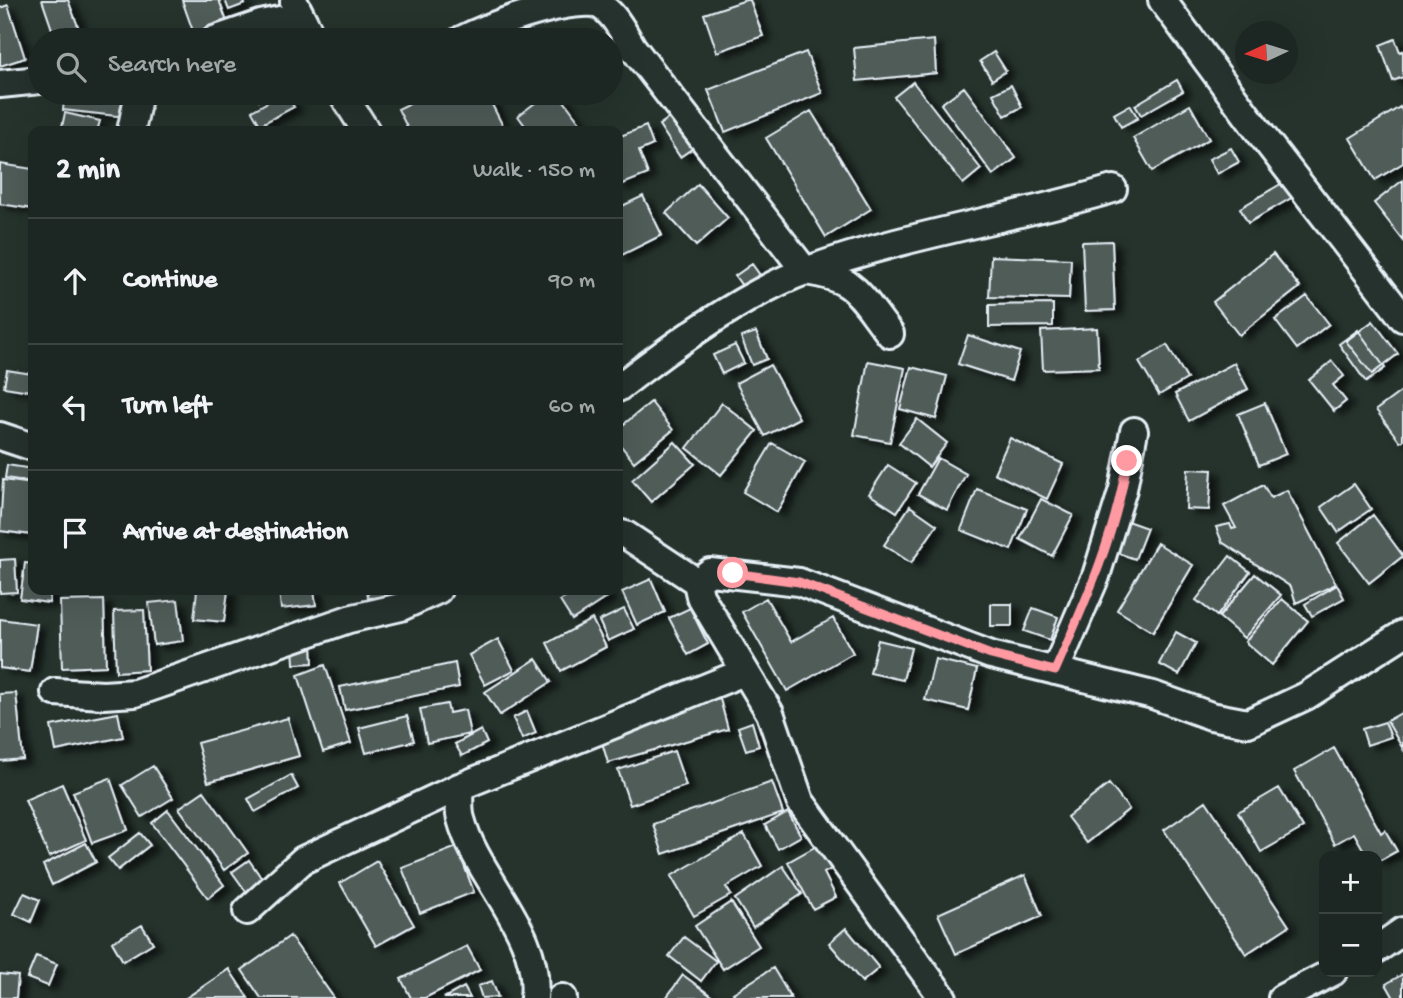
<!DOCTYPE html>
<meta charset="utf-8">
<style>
body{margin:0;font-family:"Gochi Hand",sans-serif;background:#29322f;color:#f1f3f6}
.controls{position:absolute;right:21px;bottom:21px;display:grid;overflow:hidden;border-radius:14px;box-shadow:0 7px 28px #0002}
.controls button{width:63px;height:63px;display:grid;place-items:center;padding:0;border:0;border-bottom:2px solid #3a4340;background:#1c2622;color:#f1f3f6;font:35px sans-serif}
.compass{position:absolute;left:1235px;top:21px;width:63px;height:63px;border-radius:50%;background:#1c2622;box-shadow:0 7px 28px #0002;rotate:266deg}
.stop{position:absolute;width:21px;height:21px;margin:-16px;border:5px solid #ff9aa2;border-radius:50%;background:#fff}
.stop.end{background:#ff9aa2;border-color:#fff;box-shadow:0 2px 7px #0008}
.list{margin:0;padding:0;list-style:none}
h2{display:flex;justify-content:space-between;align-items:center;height:91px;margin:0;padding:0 28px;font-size:30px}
h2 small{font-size:23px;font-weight:400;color:#a0a5a5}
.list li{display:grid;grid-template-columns:46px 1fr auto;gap:21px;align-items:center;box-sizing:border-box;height:126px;padding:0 28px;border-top:2px solid #3a4340}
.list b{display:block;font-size:26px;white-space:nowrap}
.list em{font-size:23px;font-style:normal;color:#a0a5a5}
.icon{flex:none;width:38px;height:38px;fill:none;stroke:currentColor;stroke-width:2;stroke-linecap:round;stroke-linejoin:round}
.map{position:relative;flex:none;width:1403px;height:998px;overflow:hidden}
.search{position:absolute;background:#1c2622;box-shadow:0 7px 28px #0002;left:28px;top:28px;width:595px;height:77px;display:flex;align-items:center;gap:18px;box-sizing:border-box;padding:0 24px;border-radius:38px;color:#a0a5a5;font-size:26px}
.panel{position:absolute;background:#1c2622;box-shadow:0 7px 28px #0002;left:28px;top:126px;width:595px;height:469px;border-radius:14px}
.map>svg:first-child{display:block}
</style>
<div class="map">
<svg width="1403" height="998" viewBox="0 0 1403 998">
<defs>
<filter id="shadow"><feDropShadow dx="8" dy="4.5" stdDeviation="3.5" flood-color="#0009"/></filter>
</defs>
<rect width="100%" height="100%" fill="#26332d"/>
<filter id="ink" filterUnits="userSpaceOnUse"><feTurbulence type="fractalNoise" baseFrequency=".0143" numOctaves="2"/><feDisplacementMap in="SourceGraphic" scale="14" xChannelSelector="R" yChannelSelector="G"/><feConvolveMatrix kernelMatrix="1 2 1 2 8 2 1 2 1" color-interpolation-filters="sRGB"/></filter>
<g filter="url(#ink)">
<!-- building -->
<path fill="#505c59" stroke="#e8f1f8" stroke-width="2" filter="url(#shadow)" d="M42,0H68L79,29L55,38Z
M182,0H219L227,22L194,34Z
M225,0H243L245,4L229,10Z
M746,0H750L763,36L717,52L704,14Z
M8,5L25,58L0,66V8Z
M1395,39L1400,52L1403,51V77L1393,81L1380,45Z
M934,40L936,73L857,81L854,48Z
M806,52L822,93L725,132L708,90Z
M994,52L1006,71L992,80L980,61Z
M1177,80L1183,91L1141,115L1135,105Z
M913,82L981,169L963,184L894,97Z
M1011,85L1022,107L1005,116L993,94Z
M964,87L1016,158L993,175L941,104Z
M65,93L128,95L126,117L63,110Z
M253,93H274L259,101Z
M284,93L294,107L260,125L252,111Z
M431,93H486L503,126L493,131H409L398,109Z
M548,93H558L585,129L529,131L518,116Z
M1130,105L1138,118L1121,127L1114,114Z
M1190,105L1209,139L1152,171L1133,138Z
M1400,107L1403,112V163L1375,180L1350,138Z
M811,111L871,209L826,237L766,138Z
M65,113L100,121L97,131H61Z
M675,114L696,146L680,157L659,125Z
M646,126L653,145L639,151L648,174L618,186V137Z
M1231,148L1239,162L1217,174L1209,159Z
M0,164L33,169V209L0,204Z
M1403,180V240L1374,203Z
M1284,182L1293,197L1248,223L1240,208Z
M698,184L728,218L696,246L666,213Z
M643,196L662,235L618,257V208Z
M1112,241L1115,310L1085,311L1082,242Z
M1273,254L1300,287L1239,335L1213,302Z
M991,256L1071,259L1069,299L989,297Z
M752,264L762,278L745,290L735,276Z
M1307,296L1329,324L1297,349L1275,320Z
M1053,304V326L989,327V305Z
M1373,321L1398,354L1372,374L1346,341Z
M1097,328L1099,368L1043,370L1041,331Z
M1358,330L1385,368L1366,382L1339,344Z
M756,332L767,359L752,365L741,337Z
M968,335L1020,352L1011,381L958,364Z
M735,345L744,363L722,374L713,355Z
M1167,345L1187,379L1159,395L1139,362Z
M868,361L905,368L890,442L854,435Z
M1332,361L1344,376L1333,385L1346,401L1334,411L1309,380Z
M1234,363L1248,389L1189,421L1175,394Z
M770,365L799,418L765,436L736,383Z
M911,367L947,376L936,419L900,409Z
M7,370L32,374L30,391L4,387Z
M1403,390V440L1400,442L1376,410Z
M651,402L673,430L634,462L618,442V429Z
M722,403L757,431L721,475L687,448Z
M1265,403L1286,454L1259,465L1238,414Z
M917,419L947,443L929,467L899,443Z
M1010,438L1063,464L1047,499L994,473Z
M675,442L695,464L651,502L632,480Z
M772,443L805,462L777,512L743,492Z
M938,458L966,474L947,510L918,494Z
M7,465L33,469V482L5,478Z
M888,465L916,483L897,512L869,494Z
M1188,469L1212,470L1209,510L1186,509Z
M3,480L33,484V535L0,531Z
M1354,484L1371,509L1338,532L1321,507Z
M1263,485L1271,498L1287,490L1336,584L1296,603L1291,587L1222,542L1216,527L1230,524L1232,529L1236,528L1224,506Z
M977,489L1027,509L1011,550L961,530Z
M1041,499L1073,515L1052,556L1020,539Z
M910,506L937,525L911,563L884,545Z
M1373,515L1403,556L1369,583L1338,543Z
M1127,521L1147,528L1135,559L1115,552Z
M1157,543L1193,565L1153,632L1117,610Z
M1230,556L1250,572L1217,616L1196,600Z
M15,559L17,592L0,593V560Z
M25,563L33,564V590H51L49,603L20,599Z
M1255,574L1281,595L1244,638L1219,617Z
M651,579L665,612L637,625L622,592Z
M1337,585L1344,598L1312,616L1305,604Z
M197,590H228L224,622L194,619Z
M279,590H314L316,605L281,609Z
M367,590H420V595L368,598Z
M578,590H605L609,596L572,620L560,601Z
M766,598L791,642L833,618L853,653L787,691L742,612Z
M1282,599L1308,621L1272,665L1245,642Z
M104,600L106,666L62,668L60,601Z
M178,600L183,641L154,645L149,603Z
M991,604H1012V626H991Z
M690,608L708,644L688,655L669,618Z
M1033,608L1058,617L1050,640L1024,631Z
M624,609L634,629L608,641L599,621Z
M144,610L147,670L116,672L114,611Z
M0,619L37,624L30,672L0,668Z
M592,619L606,647L561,671L547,643Z
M1176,632L1196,643L1179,675L1159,664Z
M498,639L514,670L485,685L469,655Z
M878,640L911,648L903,680L870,673Z
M312,645L313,663L294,664L293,646Z
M536,659L551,682L500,715L485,692Z
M935,659L977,669L968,710L925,700Z
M455,663L459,687L345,710L340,687Z
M325,665L351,743L323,752L298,675Z
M16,693L23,759L0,761V694Z
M720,699L728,729L608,763L599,732Z
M447,704L449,713L465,710L470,734L427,743L420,709Z
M527,711L536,733L522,739L513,718Z
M1403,712V749L1387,721Z
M118,713L123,737L56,751L51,726Z
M407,716L414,741L366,753L359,728Z
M288,718L299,756L208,782L197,743Z
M752,722L759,746L746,750L738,727Z
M1385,722L1391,737L1367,745L1362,729Z
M481,730L487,743L462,756L455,744Z
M1334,748L1381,833L1385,830L1397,851L1377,862V856H1367L1354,833L1335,844L1294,771Z
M674,751L686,786L630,805L618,770Z
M153,766L173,798L142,817L122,785Z
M291,775L298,788L255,812L248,799Z
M110,778L128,830L92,843L73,792Z
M772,782L783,813L663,854L653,824Z
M62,784L86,840L49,857L25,800Z
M1109,784L1129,809L1087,843L1067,817Z
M1279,788L1303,828L1261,852L1238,812Z
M204,791L248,853L224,870L179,808Z
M1206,801L1289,926L1246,954L1164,830Z
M168,810L224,885L208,898L152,823Z
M788,812L801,836L778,849L765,825Z
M140,833L150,845L118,870L108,858Z
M744,834L762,866L726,887L731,895L694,916L671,876Z
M86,843L96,862L52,885L43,865Z
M820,844L833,868L824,873L836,897L813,909L788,862Z
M457,847L474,892L420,913L402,868Z
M249,860L267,886L250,897L232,872Z
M377,861L414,925L376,946L340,883Z
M783,866L802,894L753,927L735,899Z
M1025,875L1042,916L956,954L938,914Z
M24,893L40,900L31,922L14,914Z
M731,902L759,946L723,969L695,926Z
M142,925L153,943L123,961L112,942Z
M846,928L879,968L862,982L829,943Z
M290,936L334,998H261L242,970Z
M684,937L716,961L701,981L669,956Z
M467,946L480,970L425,998H411L401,979Z
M36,956L57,964L48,986L27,978Z
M773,968L791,998H737L733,993Z
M229,969L248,998H186Z
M0,974L18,976L16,998H0Z
M1403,974V998H1394L1386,984Z
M683,975L714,998H666Z
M492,981L498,997L482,998L478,986Z
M464,987L470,998H444Z"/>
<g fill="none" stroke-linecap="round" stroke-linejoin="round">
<!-- minor casing -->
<g stroke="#e8f1f8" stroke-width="32">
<path id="minor" d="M1162,0L1257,129L1403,318
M294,2L313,40
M214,40L261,24L299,16
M461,40C493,24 559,0 595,3C613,10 623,32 633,48L805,271C857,278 859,295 890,334
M0,84L40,80
M342,93L366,131
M131,131L139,93
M618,388C669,348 747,292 808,270C907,234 1012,219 1113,189
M0,436L33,447
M618,533L626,535L697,582L700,596L770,713L800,801L943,998
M697,582L710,572L799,582L991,655L1153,695L1211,716L1248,723L1306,696L1403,634
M1055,671L1096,576L1123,489L1134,431
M55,692L103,695L135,693L349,619L401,607L438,590
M459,787C460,797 458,810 461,819C477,879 542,932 534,998
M247,911L303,860L459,787L744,672
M1377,949L1403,931
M561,998H563
M1282,998L1333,972"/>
</g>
<!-- minor -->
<use href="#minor" stroke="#26332d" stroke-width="26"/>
</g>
</g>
<g fill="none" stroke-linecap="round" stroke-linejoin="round" filter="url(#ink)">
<!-- route -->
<path stroke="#ff9aa2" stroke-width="9" d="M733,573L799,582L991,655L1055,671C1085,603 1116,534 1127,461"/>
</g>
</svg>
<div class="controls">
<button>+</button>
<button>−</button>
</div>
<svg class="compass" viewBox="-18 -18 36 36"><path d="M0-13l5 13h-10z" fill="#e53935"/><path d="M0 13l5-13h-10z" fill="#a0a5a5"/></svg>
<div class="stop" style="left:733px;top:573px"></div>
<div class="stop end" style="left:1127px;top:461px"></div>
<div class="search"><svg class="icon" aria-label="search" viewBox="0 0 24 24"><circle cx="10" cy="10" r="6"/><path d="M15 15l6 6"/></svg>Search here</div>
<section class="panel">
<h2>2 min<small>Walk · 150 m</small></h2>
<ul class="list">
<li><svg class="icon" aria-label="ahead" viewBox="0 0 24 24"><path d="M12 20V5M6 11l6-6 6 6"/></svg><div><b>Continue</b></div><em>90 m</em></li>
<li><svg class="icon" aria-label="left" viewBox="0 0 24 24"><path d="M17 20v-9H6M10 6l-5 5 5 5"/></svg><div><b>Turn left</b></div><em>60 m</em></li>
<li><svg class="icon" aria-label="arrive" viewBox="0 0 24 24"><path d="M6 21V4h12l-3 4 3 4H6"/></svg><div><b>Arrive at destination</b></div></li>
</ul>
</section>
</div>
